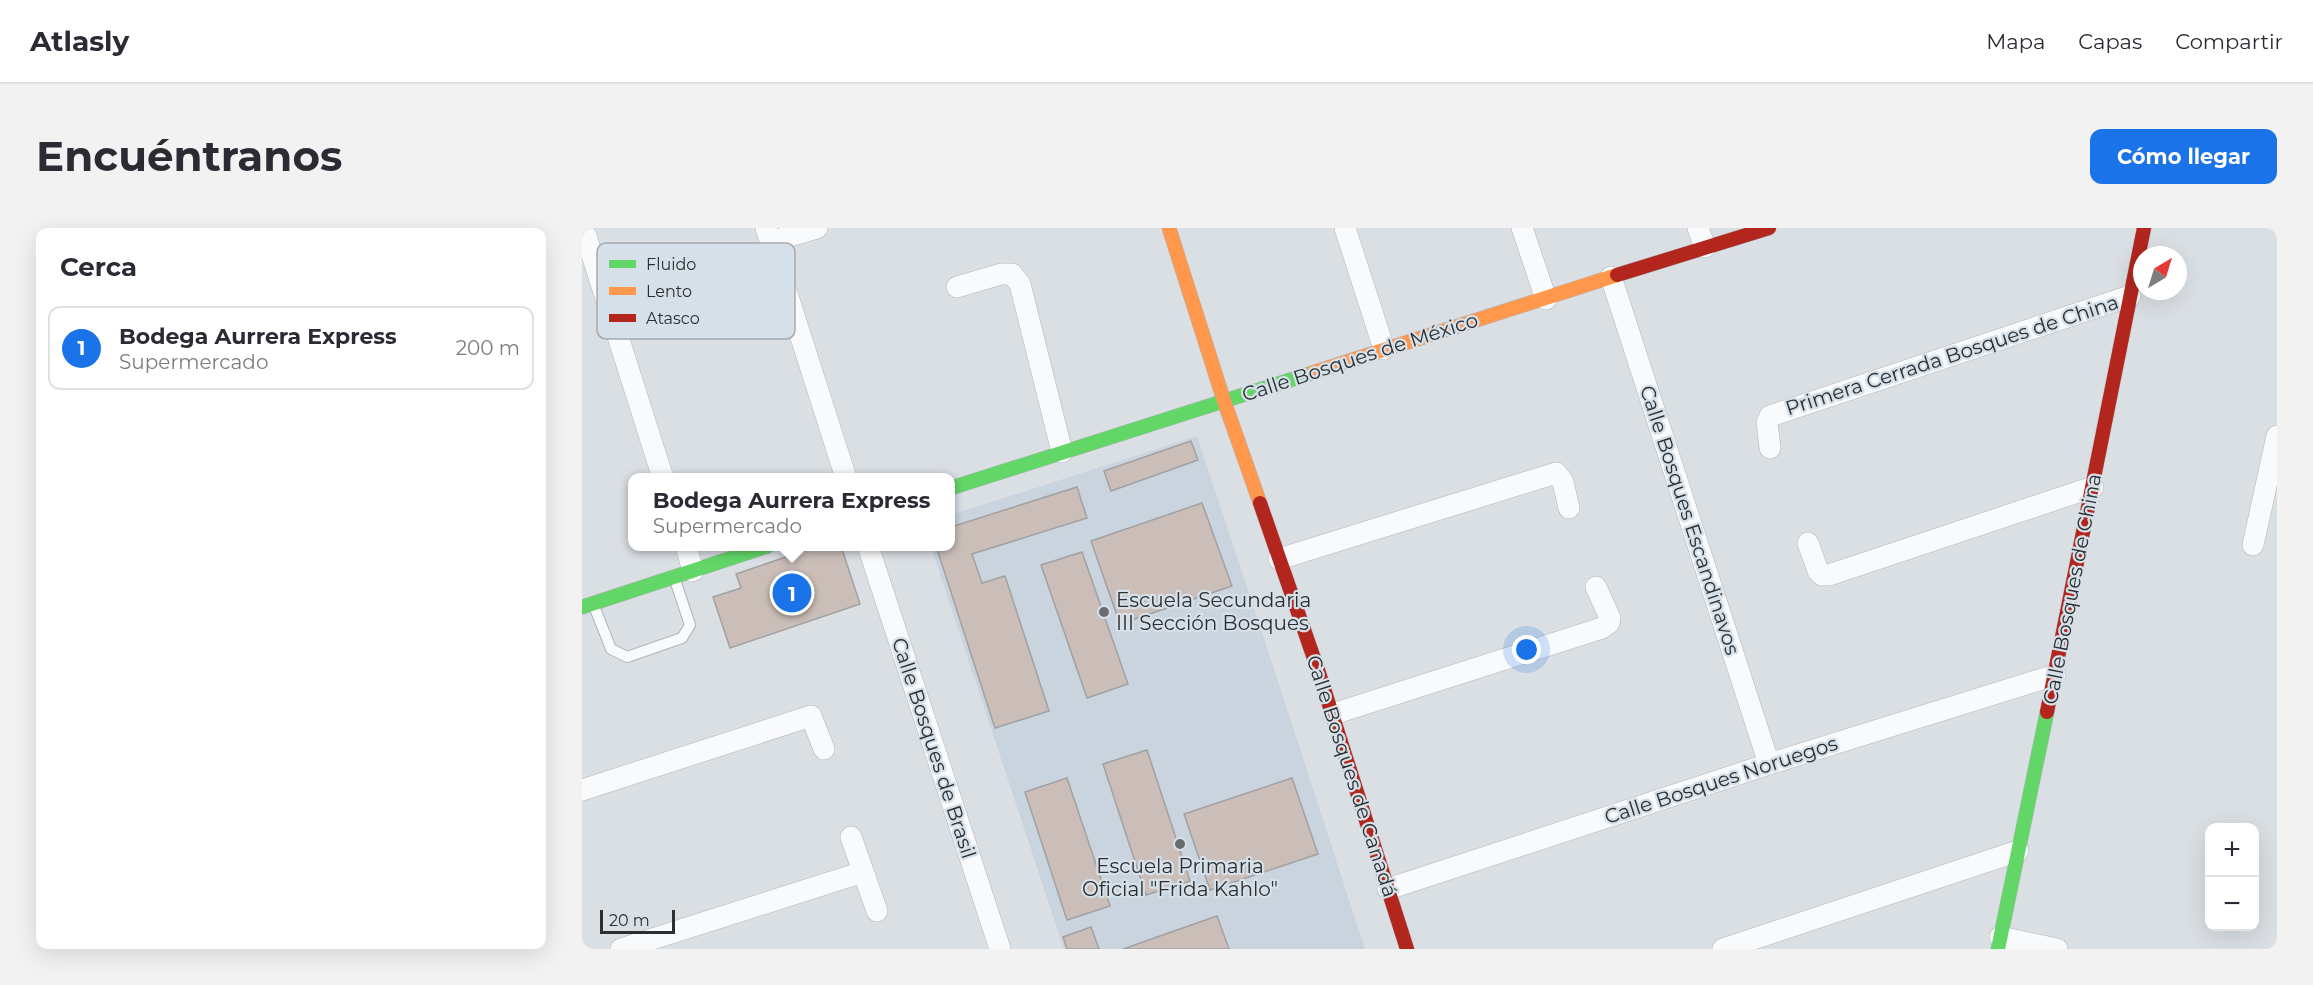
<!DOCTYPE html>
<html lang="es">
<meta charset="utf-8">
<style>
body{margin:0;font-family:Montserrat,sans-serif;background:#f2f2f3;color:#2b2b33}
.controls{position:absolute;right:18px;bottom:18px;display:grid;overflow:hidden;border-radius:12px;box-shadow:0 6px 24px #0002}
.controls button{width:54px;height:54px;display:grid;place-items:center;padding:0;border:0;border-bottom:2px solid #e1e1e2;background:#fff;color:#2b2b33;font:30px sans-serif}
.compass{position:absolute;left:1551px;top:18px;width:54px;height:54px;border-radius:50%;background:#fff;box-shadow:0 6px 24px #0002;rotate:38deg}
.scale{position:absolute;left:18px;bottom:15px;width:75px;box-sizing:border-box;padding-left:6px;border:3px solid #2c2f32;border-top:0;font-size:16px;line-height:21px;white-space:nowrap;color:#2c2f32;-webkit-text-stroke:4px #d6e0e8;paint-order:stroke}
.you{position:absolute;left:945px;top:422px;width:21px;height:21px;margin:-15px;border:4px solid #fff;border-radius:50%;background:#1a73e8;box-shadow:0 0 0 9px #1a73e833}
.badge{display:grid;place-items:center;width:39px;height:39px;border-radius:50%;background:#1a73e8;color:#fff;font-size:20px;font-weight:700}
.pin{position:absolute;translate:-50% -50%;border:3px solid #fff;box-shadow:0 2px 6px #0006}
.popup{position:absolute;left:46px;top:245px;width:327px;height:78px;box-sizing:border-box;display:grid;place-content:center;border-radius:12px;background:#fff;filter:drop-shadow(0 2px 4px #0005);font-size:20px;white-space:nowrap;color:#7c7c81}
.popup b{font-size:22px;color:#2b2b33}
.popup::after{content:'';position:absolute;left:50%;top:100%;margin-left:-12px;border:12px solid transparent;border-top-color:#fff}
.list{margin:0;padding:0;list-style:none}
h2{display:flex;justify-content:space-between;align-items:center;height:78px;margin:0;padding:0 24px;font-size:26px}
h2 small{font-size:20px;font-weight:400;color:#7c7c81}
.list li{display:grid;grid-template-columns:39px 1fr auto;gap:18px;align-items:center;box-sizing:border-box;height:84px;margin:0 12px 12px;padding:0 12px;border:2px solid #e1e1e2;border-radius:12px}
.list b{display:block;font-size:22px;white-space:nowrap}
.list p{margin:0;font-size:20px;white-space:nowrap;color:#7c7c81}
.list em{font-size:20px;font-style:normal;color:#7c7c81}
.map{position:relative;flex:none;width:1695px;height:721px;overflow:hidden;border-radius:12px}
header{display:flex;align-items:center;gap:36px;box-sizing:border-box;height:84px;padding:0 30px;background:#fff;border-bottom:2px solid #e1e1e2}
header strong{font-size:28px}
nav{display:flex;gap:33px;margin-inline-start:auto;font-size:21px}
.intro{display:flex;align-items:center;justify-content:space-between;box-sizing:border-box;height:144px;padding:0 36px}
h1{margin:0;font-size:42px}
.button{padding:15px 27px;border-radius:12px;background:#1a73e8;color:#fff;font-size:21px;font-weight:700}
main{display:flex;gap:36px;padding:0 36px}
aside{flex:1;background:#fff;border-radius:12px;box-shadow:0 6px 24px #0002}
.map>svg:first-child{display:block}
</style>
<header>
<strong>Atlasly</strong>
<nav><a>Mapa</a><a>Capas</a><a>Compartir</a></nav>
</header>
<div class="intro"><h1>Encuéntranos</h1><a class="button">Cómo llegar</a></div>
<main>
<aside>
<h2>Cerca<small></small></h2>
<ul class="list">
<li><span class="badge">1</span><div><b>Bodega Aurrera Express</b><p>Supermercado</p></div><em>200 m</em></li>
</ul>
</aside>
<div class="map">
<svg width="1695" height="721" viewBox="0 0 1695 721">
<rect width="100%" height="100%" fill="#dadfe4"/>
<!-- built -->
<path fill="#c9d4de" d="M615,208L695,450L783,721H482L349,319L369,318V287Z"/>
<!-- building -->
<path fill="#cbbeb8" stroke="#a1a1a2" stroke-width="1.5" d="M609,213L616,232L529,263L522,243Z
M495,259L505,290L390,326L400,355L423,348L467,483L413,500L354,318H369V299Z
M620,275L650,358L538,396L509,313Z
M236,318H259L278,376L148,420L131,369L159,360L154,346Z
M500,324L546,456L505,470L459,337Z
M565,522L608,653L564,667L521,536Z
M485,550L528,678L485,692L443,564Z
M710,550L736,626L628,662L602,586Z
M635,688L647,721H541Z
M509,699L517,721H485L481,709Z"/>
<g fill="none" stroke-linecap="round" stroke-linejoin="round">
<!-- lane casing -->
<g stroke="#b1b5b9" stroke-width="12">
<path id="lane" d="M12,378L29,421L45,429L100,410L108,397L92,349"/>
</g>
<!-- street casing -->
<g stroke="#b1b5b9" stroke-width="22">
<path id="street" d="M184,0L264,250
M763,0L802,121
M940,0L964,71
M1116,0L1123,19
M0,10L4,8L81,250
M188,14L235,0
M1029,49L1187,536
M375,59L419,46H430L438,56L480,224
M1188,220L1185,195L1188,188L1548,68
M1226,315L1236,343L1240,347H1247L1511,259
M1671,317L1695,208
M104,318L111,343
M286,318L418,721
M697,331L974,245L981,254L987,280
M751,486L1020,400L1027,395L1028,390L1014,359
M0,562L229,488L242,521
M269,609L295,683
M806,661L1187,536L1473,447
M1418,709L1475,721
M39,721L281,644
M1141,721L1436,623"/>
</g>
<!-- fast casing -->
<g stroke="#b1b5b9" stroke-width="15">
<path id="fast" d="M369,260L730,145
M0,379L186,318
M1416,721L1465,484"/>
</g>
<!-- slow casing -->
<g stroke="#b1b5b9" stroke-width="15">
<path id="slow" d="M587,0L642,173L678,275
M730,145L1035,47"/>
</g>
<!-- jam casing -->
<g stroke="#b1b5b9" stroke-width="15">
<path id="jam" d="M1035,47L1187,0
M678,275L736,442L825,721
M1465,484L1562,0"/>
</g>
<!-- lane -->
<use href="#lane" stroke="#f9fafb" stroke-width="10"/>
<!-- street -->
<use href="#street" stroke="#f9fafb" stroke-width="21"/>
<!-- fast -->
<use href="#fast" stroke="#63d668" stroke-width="14"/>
<!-- slow -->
<use href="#slow" stroke="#ff974d" stroke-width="14"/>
<!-- jam -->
<use href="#jam" stroke="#b3261e" stroke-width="14"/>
</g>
<!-- markers -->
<g fill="#696d70" stroke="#d6e0e8" stroke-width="2">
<circle cx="522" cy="384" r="6"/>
<circle cx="598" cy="616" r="6"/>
</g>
<g text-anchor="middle" stroke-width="4.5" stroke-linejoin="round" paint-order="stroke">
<!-- street labels -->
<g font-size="20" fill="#2c2f32" stroke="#d6e0e8">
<text transform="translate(1370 127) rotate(-18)" y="7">Primera Cerrada Bosques de China</text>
<text transform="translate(778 129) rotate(-18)" y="7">Calle Bosques de México</text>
<text transform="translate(1108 292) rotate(72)" y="7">Calle Bosques Escandinavos</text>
<text transform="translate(1490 361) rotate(-79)" y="7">Calle Bosques de China</text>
<text transform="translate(352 520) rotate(72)" y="7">Calle Bosques de Brasil</text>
<text transform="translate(770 548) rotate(72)" y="7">Calle Bosques de Canadá</text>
<text transform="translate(1139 552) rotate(-18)" y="7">Calle Bosques Noruegos</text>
</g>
<!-- poi labels -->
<g font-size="20" fill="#2c2f32" stroke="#d6e0e8" text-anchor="start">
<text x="534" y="379">Escuela Secundaria<tspan x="534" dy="23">III Sección Bosques</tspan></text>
<text x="598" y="645" text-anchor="middle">Escuela Primaria<tspan x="598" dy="23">Oficial "Frida Kahlo"</tspan></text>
</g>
</g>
<!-- legend -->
<rect x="15" y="15" width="198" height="96" rx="9" fill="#d6e0e8" stroke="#a3abb1" stroke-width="1.5"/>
<rect x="27" y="32" width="27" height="8" fill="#63d668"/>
<rect x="27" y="59" width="27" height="8" fill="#ff974d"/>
<rect x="27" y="86" width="27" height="8" fill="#b3261e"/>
<g font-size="16" fill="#2c2f32">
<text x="64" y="42">Fluido</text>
<text x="64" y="69">Lento</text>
<text x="64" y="96">Atasco</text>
</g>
</svg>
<div class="controls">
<button>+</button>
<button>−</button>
</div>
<svg class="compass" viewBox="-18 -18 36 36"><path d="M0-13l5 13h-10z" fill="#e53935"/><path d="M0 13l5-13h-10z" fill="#7c7c81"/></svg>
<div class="scale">20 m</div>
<div class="you"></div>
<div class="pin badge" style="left:210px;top:365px">1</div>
<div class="popup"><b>Bodega Aurrera Express</b>Supermercado</div>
</div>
</main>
